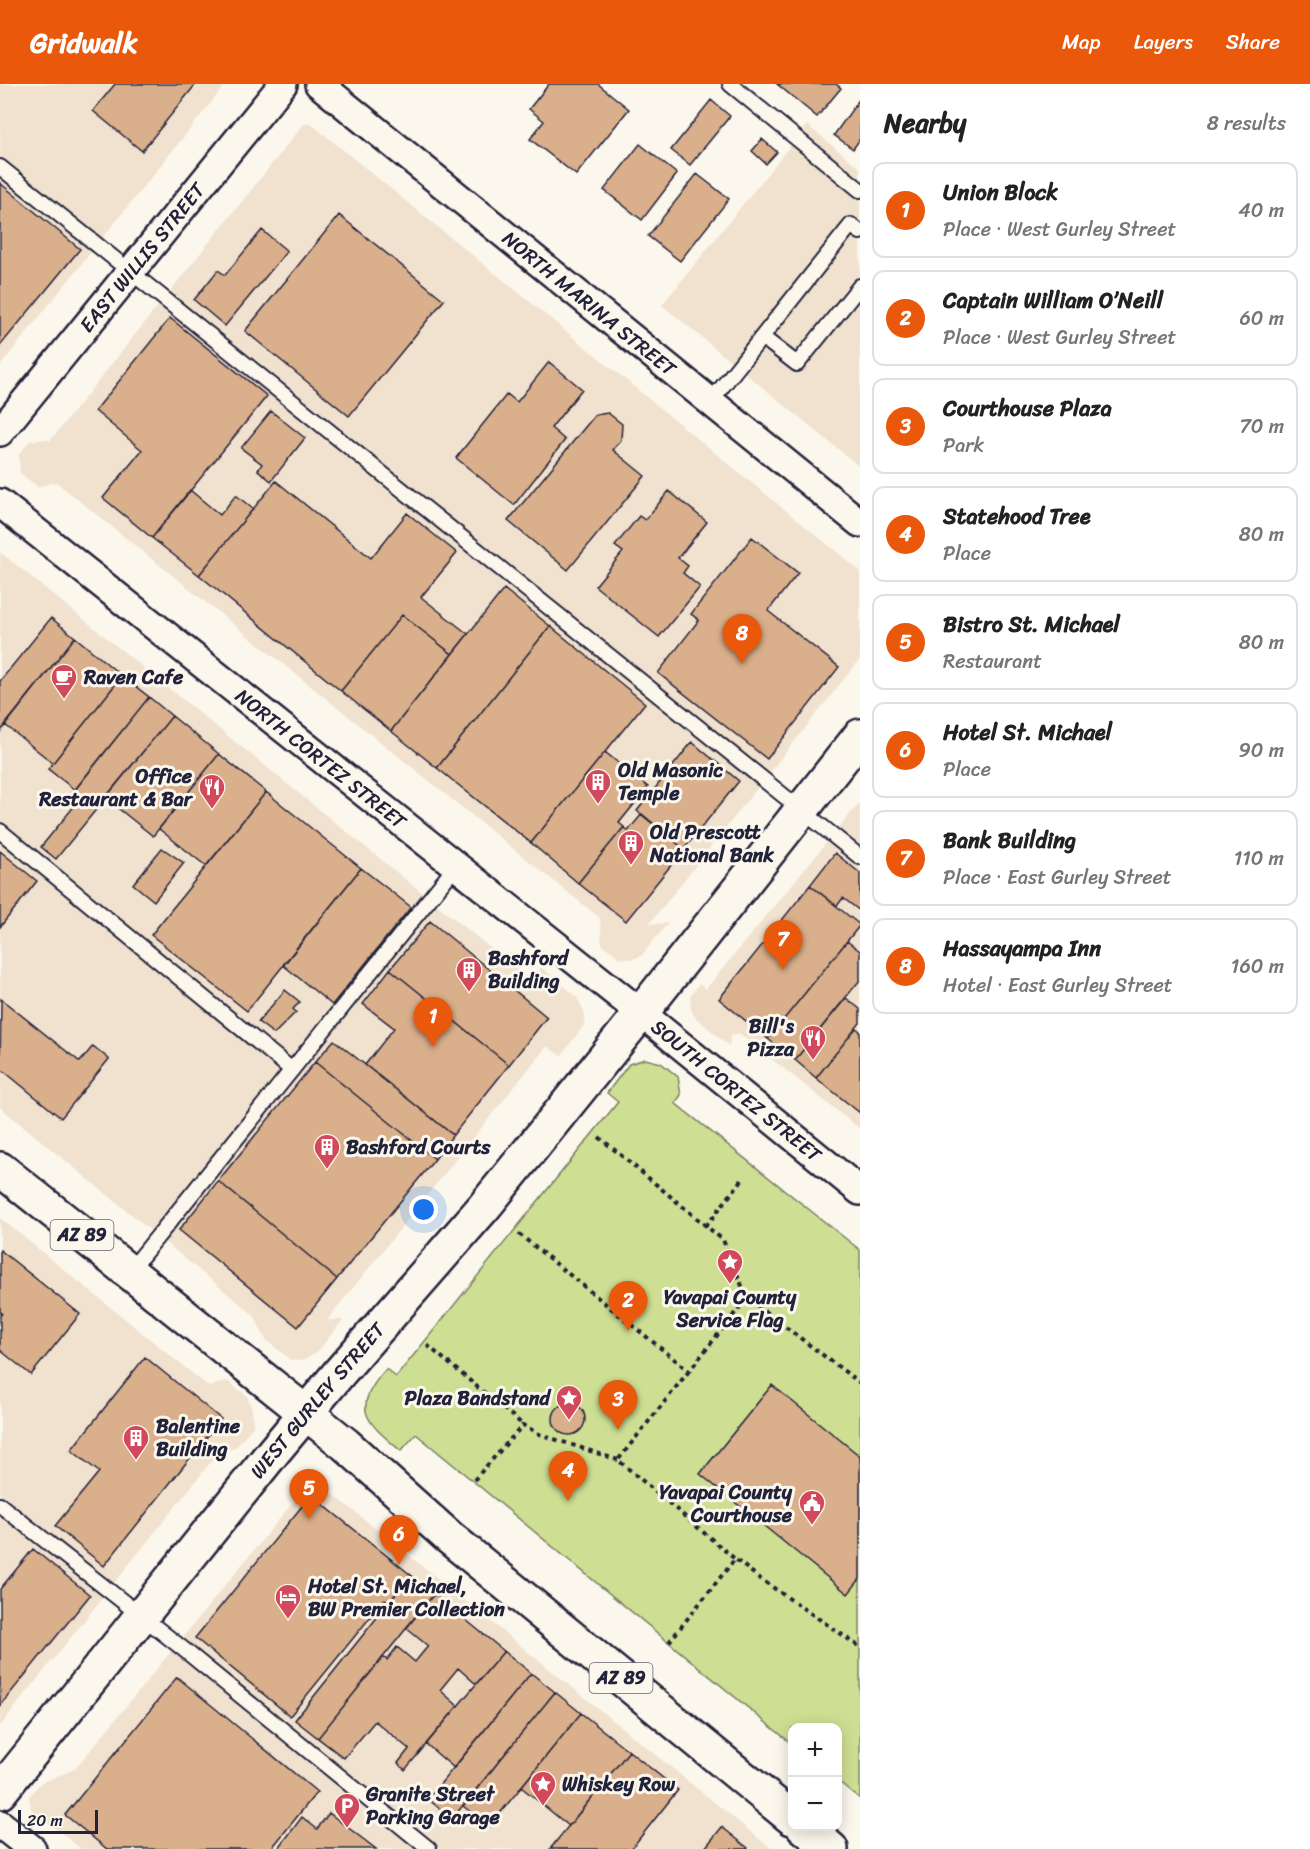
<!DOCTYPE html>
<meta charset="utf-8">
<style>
body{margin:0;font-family:Sriracha,sans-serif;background:#f2f2f2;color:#222}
.controls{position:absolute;right:18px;bottom:18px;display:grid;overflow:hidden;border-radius:12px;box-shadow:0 3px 15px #0003}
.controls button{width:54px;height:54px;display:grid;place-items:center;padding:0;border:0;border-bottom:2px solid #e0e0e0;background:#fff;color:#222;font:30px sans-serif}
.scale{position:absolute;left:18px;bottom:15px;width:80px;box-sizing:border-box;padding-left:6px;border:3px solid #22223b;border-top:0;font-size:16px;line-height:21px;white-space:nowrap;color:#22223b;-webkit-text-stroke:4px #fbf7ec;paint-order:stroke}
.you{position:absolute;left:424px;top:1126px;width:21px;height:21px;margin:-15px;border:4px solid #fff;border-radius:50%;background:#1a73e8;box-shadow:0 0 0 9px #1a73e833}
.badge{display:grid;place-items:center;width:39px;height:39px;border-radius:50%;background:#ea580c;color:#fff;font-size:20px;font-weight:700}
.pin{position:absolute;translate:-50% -50px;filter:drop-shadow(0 2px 3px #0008)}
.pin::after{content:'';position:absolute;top:32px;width:21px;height:18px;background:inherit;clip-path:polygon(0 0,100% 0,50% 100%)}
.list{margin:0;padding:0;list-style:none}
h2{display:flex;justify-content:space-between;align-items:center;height:78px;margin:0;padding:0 24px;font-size:26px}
h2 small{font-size:20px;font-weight:400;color:#767676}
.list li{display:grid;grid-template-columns:39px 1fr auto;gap:18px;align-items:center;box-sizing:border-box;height:96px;margin:0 12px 12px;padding:0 12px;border:2px solid #e0e0e0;border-radius:12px}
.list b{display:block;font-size:22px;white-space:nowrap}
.list p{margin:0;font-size:20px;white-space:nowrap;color:#767676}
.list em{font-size:20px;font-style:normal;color:#767676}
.map{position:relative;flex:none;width:860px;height:1765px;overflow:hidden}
header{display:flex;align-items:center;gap:36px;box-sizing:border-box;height:84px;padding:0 30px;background:#ea580c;color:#fff}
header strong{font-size:28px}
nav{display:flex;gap:33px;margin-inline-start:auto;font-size:21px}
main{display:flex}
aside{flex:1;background:#fff}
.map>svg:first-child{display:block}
</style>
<header>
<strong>Gridwalk</strong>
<nav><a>Map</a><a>Layers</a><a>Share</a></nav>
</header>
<main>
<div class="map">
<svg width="860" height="1765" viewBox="0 0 860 1765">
<rect width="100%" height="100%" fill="#fbf7ec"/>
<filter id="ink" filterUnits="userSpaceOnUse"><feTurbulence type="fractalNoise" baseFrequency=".0167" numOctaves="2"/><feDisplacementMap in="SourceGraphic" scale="12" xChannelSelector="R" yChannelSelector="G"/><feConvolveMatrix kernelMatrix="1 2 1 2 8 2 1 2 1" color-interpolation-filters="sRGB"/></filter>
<g filter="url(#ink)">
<!-- built -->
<path fill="#f1e1cf" d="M0,0H226L0,282Z
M310,39L860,487V575L649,840L668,839L641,872L632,875L620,874L602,860L600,834L56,398L38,403L20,389L19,370L30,357L46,355L50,357L304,40Z
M807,41L860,84V383L662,221Z
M0,468L540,904V882L577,913L585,930L584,941L561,972L547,962L327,1236H343L318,1267L301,1277L291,1276L266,1256L254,1231L0,1023Z
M860,718V1045L739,949L730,952L729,962L695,933L691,925L690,912L699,900L706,905Z
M0,1134L209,1303L227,1297L247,1312L252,1325L253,1342L235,1364L218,1369L0,1642Z
M318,1398L772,1765H81L31,1725L29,1713L40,1699L75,1685L308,1400Z"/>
<!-- green -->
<path fill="#cedf93" stroke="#788067" stroke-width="1.5" d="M645,975L661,979L678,993L681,1011L675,1019L860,1166V1715L838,1697V1644H792V1660L416,1350L401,1367C366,1337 350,1326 386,1285L396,1293L618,1018L607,1009L629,980Z"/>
<!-- building -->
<path fill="#daaf8b" stroke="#22223b" stroke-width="1.5" d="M115,0H196L142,67L93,27Z
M549,0H598L629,25L576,91L530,55L544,37L529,25Z
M777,0H836L841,4L817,33Z
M860,14V55L853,65L834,51Z
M711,16L730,32L690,81L671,66Z
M762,55L777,68L766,80L752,67Z
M640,60L677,90L642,136L604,106Z
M697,90L729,115L680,177L648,152Z
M0,99L80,165L0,262Z
M339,131L444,216L349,332L245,247Z
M262,146L287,167L225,242L194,216L218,186L225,191Z
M170,234L267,312L152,454L103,414L142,366L95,327Z
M549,278L582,305L551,344L565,356L514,421L456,374L507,310L517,318Z
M271,327L305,354L271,397L258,386L262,380L241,364Z
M608,329L622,340L621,356L613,366L645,392L568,486L508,437L595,331Z
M276,397L371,474L407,429L457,469L421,513L468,550L452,570L402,531L341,607L199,491Z
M190,406L220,431L236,411L253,425L199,491L152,454Z
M669,407L707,438L678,474L688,482L683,489L700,503L659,553L595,502L623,468L615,462L639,432L645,436Z
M752,453L798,489L768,527L839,583L767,675L658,589L699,536L691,530Z
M504,505L550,542L437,684L391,647Z
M402,531L452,570L391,647L341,607Z
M51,534L75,553L0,648V597Z
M550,542L645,619L531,759L437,684Z
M75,553L122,592L53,679L5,641Z
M122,592L149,613L75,706L48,685Z
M149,613L172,632L56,775L41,763L76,720L68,714Z
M172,632L219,670L153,752L105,714Z
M692,658L739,697L684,765L637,727Z
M605,668L648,703L619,739L624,743L578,799L531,759Z
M219,670L266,708L206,782L159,745Z
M266,708L361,784L247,927L151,851Z
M642,730L684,765L626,837L578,799L624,743L628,747Z
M162,764L184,779L154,817L133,800Z
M0,767L37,797L0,843Z
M835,769L860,789V827L843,814L837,822L810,801Z
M361,784L411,823L332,921L283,881Z
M810,801L860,841L768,955L719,915Z
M430,837L547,933L509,981L390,885Z
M847,857L860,867V896L795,976L768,955Z
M390,885L509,981L453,1051L365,981L394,944L363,920Z
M285,906L300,918L293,925L296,928L274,950L258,938Z
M846,914L860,925V939L816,994L795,976Z
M1,915L80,978L93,962L109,975L61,1034L0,984Z
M856,944L860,947V1029L816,994Z
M334,956L453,1051L435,1075L315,978Z
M315,978L435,1075L337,1195L218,1097Z
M218,1097L337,1195L298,1243L179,1146Z
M0,1166L80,1230L31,1291L0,1266V1232L2,1229L0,1228Z
M145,1273L221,1335L104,1482L55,1442L99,1388L71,1366Z
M772,1301L860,1372V1495L848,1510L700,1390Z
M553 1335a16 16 0 1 1 32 0a16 16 0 1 1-32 0Z
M311,1411L411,1491L389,1518L385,1515L290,1632L195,1554Z
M33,1465L90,1511L0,1622V1505Z
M411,1491L434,1510L318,1654L295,1636Z
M434,1510L504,1567L476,1600L458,1584L440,1606L458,1622L405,1686L398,1679L409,1665L375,1637L344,1674L318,1654L383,1573L387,1576L397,1563L415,1578L428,1562L406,1544Z
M504,1567L531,1589L454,1684L426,1660Z
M531,1589L555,1608L452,1735L428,1715Z
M177,1593L317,1708L271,1765H107L65,1731Z
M555,1608L581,1629L489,1743L463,1722Z
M581,1629L629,1667L569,1742L521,1703Z
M629,1667L678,1706L631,1765H550Z
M329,1729L376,1765H278L302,1733L317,1745Z
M722,1743L748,1764L747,1765H704Z"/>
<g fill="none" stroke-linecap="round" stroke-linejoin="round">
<!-- service casing -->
<g stroke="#22223b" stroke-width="18">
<path id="service" d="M730,0L860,106
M0,83L860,773
M762,253L797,280L860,202
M710,318L851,141L860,148
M0,747L292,986
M129,1188L456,782
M0,1421L182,1564L429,1765"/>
</g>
<!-- minor casing -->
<g stroke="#22223b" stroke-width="32">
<g id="minor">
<path id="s1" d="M319,0L860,439"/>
<path id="s2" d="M0,348L283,0"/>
<path id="s3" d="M0,419L641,929L860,1107"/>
<path d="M0,1740L32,1765"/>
</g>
</g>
<!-- secondary casing -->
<g stroke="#22223b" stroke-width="38">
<g id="secondary">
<path id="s4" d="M0,1708L274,1367L340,1288L484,1123L641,929L860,652"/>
</g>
</g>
<!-- primary casing -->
<g stroke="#22223b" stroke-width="38">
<path id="primary" d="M0,1085L345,1360L450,1454L792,1734
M803,1742L831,1765"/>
</g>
<!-- path -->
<path stroke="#22223b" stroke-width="4" stroke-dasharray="4.5 4.5" stroke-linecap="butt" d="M599,1053L723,1156L747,1214
M706,1142L742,1096
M519,1150L689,1287L747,1214L860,1299
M427,1261L523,1341
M689,1287L618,1376L735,1475
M474,1396L523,1341L539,1350L618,1376
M669,1558L735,1475L759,1494L860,1563"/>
<!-- service -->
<use href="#service" stroke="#fbf7ec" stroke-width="14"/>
<!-- minor -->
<use href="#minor" stroke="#fbf7ec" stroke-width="27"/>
<!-- secondary -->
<use href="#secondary" stroke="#fbf7ec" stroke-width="33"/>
<!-- primary -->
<use href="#primary" stroke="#fbf7ec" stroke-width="33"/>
</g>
</g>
<!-- icons -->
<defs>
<g id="cafe-pin" transform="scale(1.35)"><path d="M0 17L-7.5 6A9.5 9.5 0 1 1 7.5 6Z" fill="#d1495b" stroke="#fbf7ec"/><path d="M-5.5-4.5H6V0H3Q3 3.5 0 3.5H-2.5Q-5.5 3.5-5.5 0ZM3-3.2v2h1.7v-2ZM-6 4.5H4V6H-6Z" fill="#fff"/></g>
<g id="building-pin" transform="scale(1.35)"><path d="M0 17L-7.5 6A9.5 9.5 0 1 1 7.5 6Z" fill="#d1495b" stroke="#fbf7ec"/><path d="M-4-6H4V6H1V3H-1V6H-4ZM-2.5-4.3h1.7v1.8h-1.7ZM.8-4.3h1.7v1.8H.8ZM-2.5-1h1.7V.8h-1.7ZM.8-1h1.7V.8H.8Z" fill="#fff"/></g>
<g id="restaurant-pin" transform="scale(1.35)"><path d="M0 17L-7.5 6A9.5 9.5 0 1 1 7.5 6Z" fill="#d1495b" stroke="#fbf7ec"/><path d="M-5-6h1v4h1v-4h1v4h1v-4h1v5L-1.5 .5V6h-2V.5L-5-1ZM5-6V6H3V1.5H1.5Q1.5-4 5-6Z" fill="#fff"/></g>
<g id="sight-pin" transform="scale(1.35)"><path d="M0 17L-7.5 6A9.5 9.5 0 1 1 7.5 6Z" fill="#d1495b" stroke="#fbf7ec"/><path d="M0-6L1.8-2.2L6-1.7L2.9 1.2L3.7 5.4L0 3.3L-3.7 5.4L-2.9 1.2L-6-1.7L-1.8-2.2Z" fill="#fff"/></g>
<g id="civic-pin" transform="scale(1.35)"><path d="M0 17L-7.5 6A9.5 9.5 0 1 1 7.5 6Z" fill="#d1495b" stroke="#fbf7ec"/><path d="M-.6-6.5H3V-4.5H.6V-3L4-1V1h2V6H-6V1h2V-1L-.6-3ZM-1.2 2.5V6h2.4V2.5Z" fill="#fff"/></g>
<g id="hotel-pin" transform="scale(1.35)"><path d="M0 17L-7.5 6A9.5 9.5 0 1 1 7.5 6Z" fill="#d1495b" stroke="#fbf7ec"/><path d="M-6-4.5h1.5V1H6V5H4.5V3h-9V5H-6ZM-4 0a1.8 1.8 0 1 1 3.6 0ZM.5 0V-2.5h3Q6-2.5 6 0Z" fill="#fff"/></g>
<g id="parking-pin" transform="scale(1.35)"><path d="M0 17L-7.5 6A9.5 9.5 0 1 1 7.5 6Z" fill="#d1495b" stroke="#fbf7ec"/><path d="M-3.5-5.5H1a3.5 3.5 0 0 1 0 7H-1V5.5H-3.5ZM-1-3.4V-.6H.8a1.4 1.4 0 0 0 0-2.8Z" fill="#fff"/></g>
</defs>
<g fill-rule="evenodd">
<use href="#cafe-pin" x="64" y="593"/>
<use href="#building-pin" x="598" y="698"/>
<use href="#restaurant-pin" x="212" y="703"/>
<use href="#building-pin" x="631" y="759"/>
<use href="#building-pin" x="469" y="886"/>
<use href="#restaurant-pin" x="813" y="954"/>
<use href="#building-pin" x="327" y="1063"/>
<use href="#sight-pin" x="730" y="1178"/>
<use href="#sight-pin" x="569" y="1314"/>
<use href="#building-pin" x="136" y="1354"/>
<use href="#civic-pin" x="812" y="1419"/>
<use href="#hotel-pin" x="288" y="1513"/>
<use href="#sight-pin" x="543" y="1700"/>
<use href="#parking-pin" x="347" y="1722"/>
</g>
<g text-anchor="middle" stroke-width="6" stroke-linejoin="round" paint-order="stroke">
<!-- shield labels -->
<g fill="#fbf7ec" stroke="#636270" stroke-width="1.5">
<rect x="50.5" y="1136" width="63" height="30" rx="4.5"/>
<rect x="589.5" y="1579" width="63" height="30" rx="4.5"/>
</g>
<g font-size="18" font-weight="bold" fill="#22223b">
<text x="82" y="1157">AZ 89</text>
<text x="621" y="1600">AZ 89</text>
</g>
<!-- street labels -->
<g font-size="20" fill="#22223b" stroke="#fbf7ec">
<text dy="7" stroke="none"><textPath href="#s2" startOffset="225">EAST WILLIS STREET</textPath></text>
<text dy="7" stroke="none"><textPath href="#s1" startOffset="348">NORTH MARINA STREET</textPath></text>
<text dy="7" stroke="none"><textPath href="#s3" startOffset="410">NORTH CORTEZ STREET</textPath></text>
<text dy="7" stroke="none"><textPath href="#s3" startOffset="942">SOUTH CORTEZ STREET</textPath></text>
<text dy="7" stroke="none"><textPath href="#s4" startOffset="504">WEST GURLEY STREET</textPath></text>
</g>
<!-- poi labels -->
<g font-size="20" font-weight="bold" fill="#22223b" stroke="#fbf7ec" text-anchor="start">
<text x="84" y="600">Raven Cafe</text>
<text x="618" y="693">Old Masonic<tspan x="618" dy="23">Temple</tspan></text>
<text x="192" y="699" text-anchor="end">Office<tspan x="192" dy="23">Restaurant &amp; Bar</tspan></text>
<text x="650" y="755">Old Prescott<tspan x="650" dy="23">National Bank</tspan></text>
<text x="488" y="881">Bashford<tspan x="488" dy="23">Building</tspan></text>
<text x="794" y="949" text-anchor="end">Bill's<tspan x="794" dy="23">Pizza</tspan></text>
<text x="346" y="1070">Bashford Courts</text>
<text x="730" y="1220" text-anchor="middle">Yavapai County<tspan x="730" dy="23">Service Flag</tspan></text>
<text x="550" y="1321" text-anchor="end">Plaza Bandstand</text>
<text x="156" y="1349">Balentine<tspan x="156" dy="23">Building</tspan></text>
<text x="792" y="1415" text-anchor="end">Yavapai County<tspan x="792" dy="23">Courthouse</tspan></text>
<text x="308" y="1509">Hotel St. Michael,<tspan x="308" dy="23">BW Premier Collection</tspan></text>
<text x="562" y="1707">Whiskey Row</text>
<text x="366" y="1717">Granite Street<tspan x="366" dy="23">Parking Garage</tspan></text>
</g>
</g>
</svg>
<div class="controls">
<button>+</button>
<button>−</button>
</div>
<div class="scale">20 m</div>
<div class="you"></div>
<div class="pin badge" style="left:433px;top:963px">1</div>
<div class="pin badge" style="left:628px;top:1247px">2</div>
<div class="pin badge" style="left:618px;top:1346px">3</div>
<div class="pin badge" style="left:568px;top:1417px">4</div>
<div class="pin badge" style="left:309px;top:1435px">5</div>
<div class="pin badge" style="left:399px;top:1481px">6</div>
<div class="pin badge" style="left:783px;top:886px">7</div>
<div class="pin badge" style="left:742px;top:580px">8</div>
</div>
<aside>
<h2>Nearby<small>8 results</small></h2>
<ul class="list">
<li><span class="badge">1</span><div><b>Union Block</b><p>Place · West Gurley Street</p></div><em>40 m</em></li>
<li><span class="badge">2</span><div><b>Captain William O’Neill</b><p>Place · West Gurley Street</p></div><em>60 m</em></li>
<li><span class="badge">3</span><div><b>Courthouse Plaza</b><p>Park</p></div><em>70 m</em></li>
<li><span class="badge">4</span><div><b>Statehood Tree</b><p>Place</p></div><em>80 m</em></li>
<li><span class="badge">5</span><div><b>Bistro St. Michael</b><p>Restaurant</p></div><em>80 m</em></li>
<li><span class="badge">6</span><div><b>Hotel St. Michael</b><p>Place</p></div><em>90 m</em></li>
<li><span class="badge">7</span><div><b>Bank Building</b><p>Place · East Gurley Street</p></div><em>110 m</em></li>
<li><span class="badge">8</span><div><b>Hassayampa Inn</b><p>Hotel · East Gurley Street</p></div><em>160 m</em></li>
</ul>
</aside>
</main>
